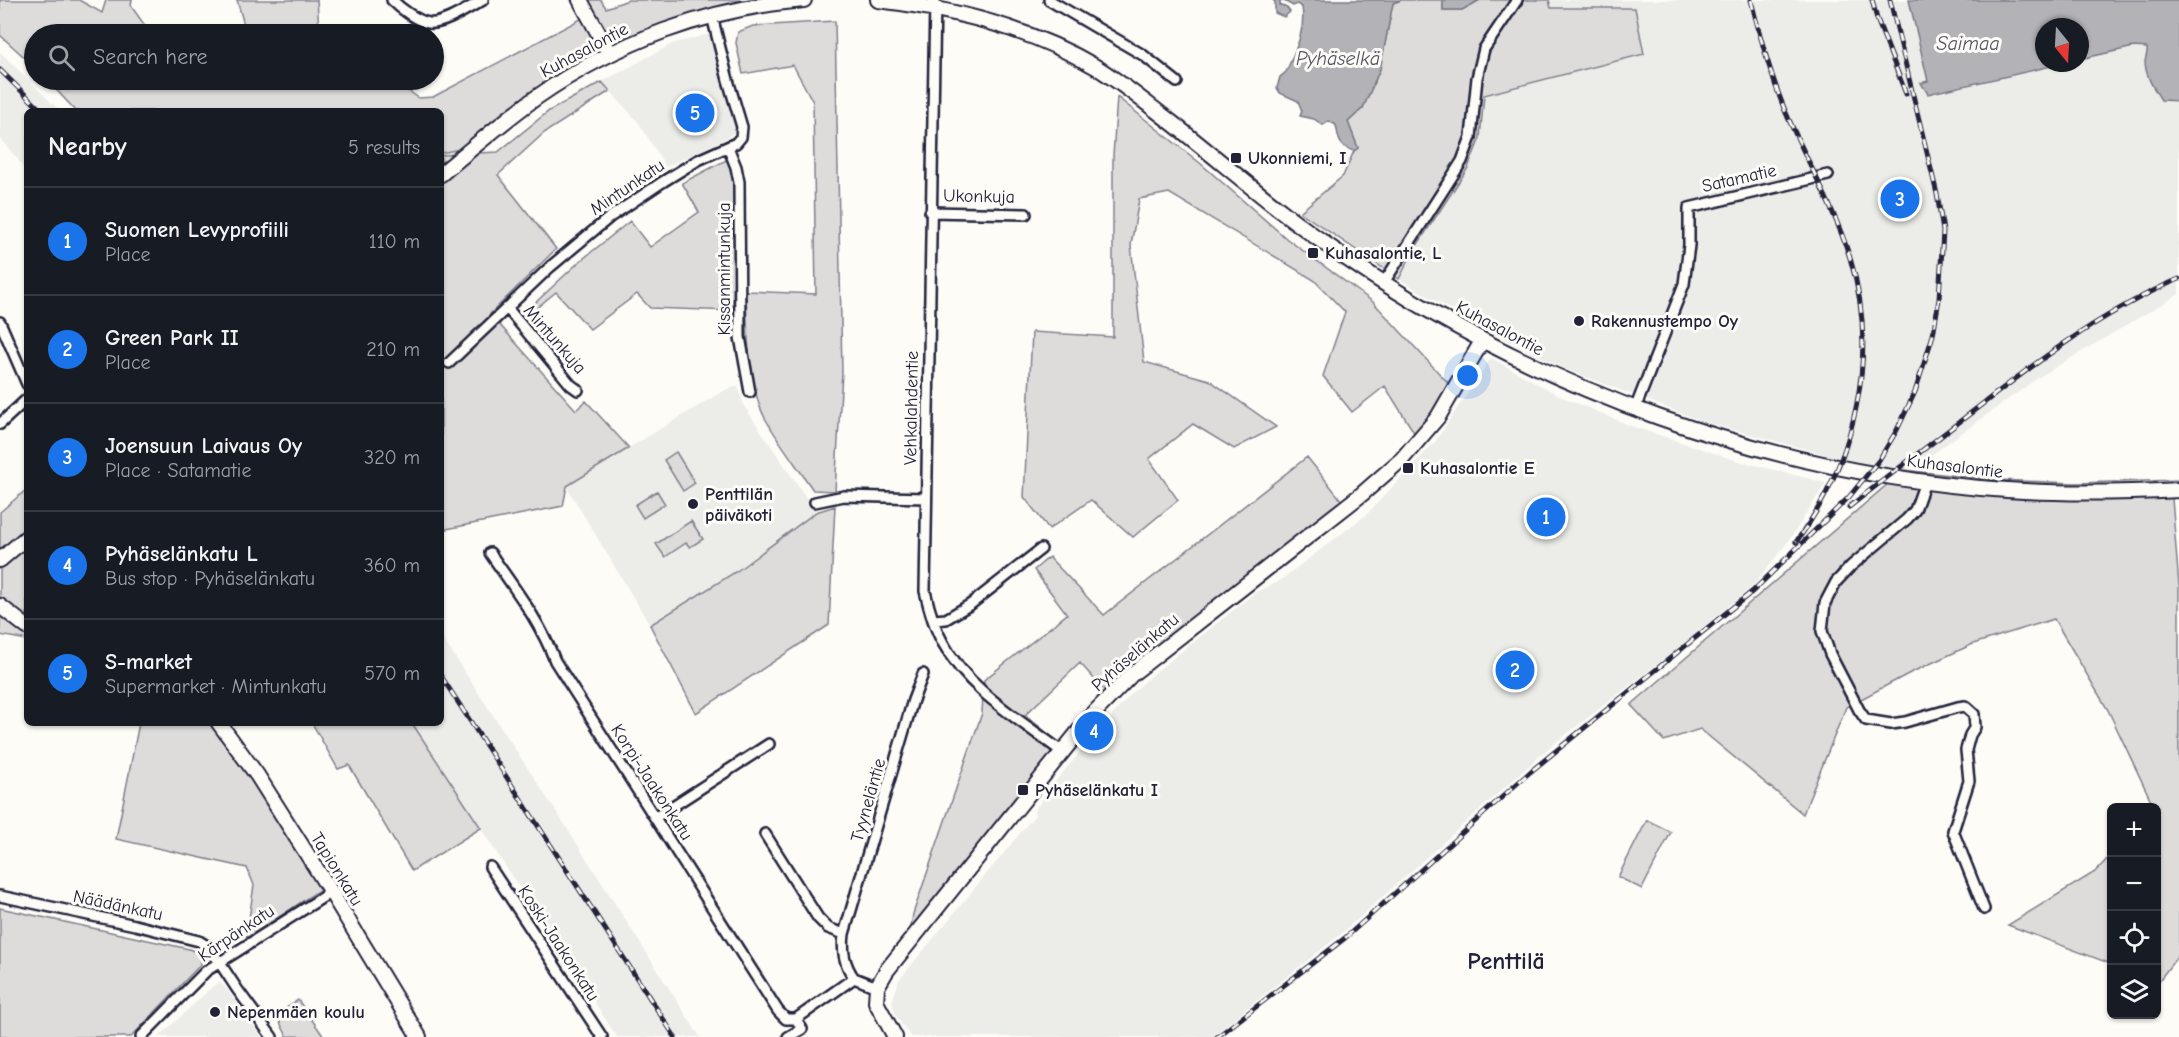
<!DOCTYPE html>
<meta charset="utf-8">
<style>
body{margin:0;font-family:"Comic Neue",sans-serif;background:#20242c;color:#f1f3f6}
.controls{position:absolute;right:18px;bottom:18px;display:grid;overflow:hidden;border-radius:9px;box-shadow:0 2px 4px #0004}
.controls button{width:54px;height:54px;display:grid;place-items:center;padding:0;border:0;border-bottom:2px solid #363941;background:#171b24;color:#f1f3f6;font:30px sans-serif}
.compass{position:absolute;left:2035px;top:18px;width:54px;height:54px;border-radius:50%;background:#171b24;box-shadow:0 2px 4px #0004;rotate:162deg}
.you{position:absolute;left:1468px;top:376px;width:21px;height:21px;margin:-15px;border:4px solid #fff;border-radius:50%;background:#1a73e8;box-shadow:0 0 0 9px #1a73e833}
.badge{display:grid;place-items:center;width:39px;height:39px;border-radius:50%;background:#1a73e8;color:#fff;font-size:20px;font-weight:700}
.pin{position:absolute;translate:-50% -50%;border:3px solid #fff;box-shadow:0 2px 6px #0006}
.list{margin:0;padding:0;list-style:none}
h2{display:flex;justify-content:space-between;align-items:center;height:78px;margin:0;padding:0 24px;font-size:26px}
h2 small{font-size:20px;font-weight:400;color:#9ea1a6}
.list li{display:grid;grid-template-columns:39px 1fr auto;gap:18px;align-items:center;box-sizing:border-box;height:108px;padding:0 24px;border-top:2px solid #363941}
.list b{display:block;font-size:22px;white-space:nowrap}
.list p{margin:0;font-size:20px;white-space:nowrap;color:#9ea1a6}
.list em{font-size:20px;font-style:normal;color:#9ea1a6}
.icon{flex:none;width:33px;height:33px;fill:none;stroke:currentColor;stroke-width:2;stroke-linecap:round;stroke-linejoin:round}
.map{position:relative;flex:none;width:2179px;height:1037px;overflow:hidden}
.search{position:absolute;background:#171b24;box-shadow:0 2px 4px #0004;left:24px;top:24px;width:420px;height:66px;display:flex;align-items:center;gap:15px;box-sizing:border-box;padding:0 21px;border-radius:33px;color:#9ea1a6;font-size:22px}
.panel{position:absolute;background:#171b24;box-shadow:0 2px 4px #0004;left:24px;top:108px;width:420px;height:618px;border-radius:9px}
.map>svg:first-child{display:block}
</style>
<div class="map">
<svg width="2179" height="1037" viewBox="0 0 2179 1037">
<rect width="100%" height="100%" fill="#fdfcf7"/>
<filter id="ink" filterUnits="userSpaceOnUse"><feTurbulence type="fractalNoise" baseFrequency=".0167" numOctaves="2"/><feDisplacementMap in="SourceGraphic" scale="12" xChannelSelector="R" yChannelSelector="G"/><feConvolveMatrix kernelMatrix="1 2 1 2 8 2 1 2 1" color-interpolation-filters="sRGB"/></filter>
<g filter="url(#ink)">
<!-- built -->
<path fill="#ecece9" d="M1549,0H1909L1929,81L1922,83L1934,94L2065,63H2080V59L2134,47L2147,48L2148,53L2145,61L2148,80L2161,100L2179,101V294L2039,377L1909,471L1832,456L1707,423L1565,369L1472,322L1399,279L1414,250L1480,138L1484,95L1644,54L1635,8H1551Z
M709,34L739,129L726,138L666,167L639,123L602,82L672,44Z
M0,52L60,111H27V171L0,138Z
M1491,358L1562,397L1631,426L1735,460L1826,483L1790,539L1754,585L1664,659L1551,746L1341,934L1211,1037H911L896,1016L892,1002L899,980L1035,815L1034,811L1059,777L1131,694L1152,675L1256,592L1278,582L1366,515L1435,442Z
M738,386L744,406L816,512L737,571L650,625L566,486L725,390Z
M441,636L563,822L700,1037H617L412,723H441Z
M219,983L224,986L262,1037H159L213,986Z"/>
<!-- green -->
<path fill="#dddcdb" stroke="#807f8b" stroke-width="1.5" d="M0,0H79L102,13L106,0H132L131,6L151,34H34V66L0,35Z
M237,0H317L319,29L327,34H243L246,32Z
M571,0H601L606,8L628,0H758L735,4L637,34L573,66L529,95L460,149L441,153V111H76L47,80H392L419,98L433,97L581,19Z
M1401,0H1443V10H1462L1480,0H1549L1551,8H1635L1644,54L1484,95L1480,138L1468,168L1414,250L1399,279L1300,212L1343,176L1354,151L1358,148L1348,122L1363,108L1380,69L1393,3Z
M835,21L842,372L835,491L813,490C797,466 779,443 765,418C748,387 747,326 746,291L816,294L813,102L793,65L743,74L736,43L738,32L753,26Z
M602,82L610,91L544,133L498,175L556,249L490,314L576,410L586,401L629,448L567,486L563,506L441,530V155L498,152L549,111Z
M1117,97L1200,163L1287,239L1373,302L1450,385L1433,413L1415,434L1385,386L1352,412L1323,376L1345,312L1314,280L1169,193L1139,199L1131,245L1144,362L1209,380L1276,427L1234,449L1193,424L1149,459L1178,500L1133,537L1091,500L1049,529L1024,497L1032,332L1113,337V156Z
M728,159L736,192L733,311L650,308L637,294L590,329L556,292L523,319L521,316L579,262L630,221L650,247L699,212L682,183Z
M676,452L695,483L683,491L664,460Z
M1307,457L1343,502L1128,669L1104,690L1080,663L1025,715L1060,743L911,927L913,914L982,713L984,680L1067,614L1034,570L1049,557L1104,615Z
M1904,470L1997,480L2075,483L2179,480V485L2171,486L2179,586V954L2158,982L2156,808L2154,807L2108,710L2054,619L1973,644L1910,673L1846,707L1803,814L1700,729L1664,741L1631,705Z
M27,489V640L0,635V512Z
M657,491L665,504L643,518L635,505Z
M835,506L829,625L696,713L650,625L737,571L816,512Z
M691,521L703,539L690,547L686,543L665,557L656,544Z
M139,723H209C254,772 286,832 322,888L246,939L254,885L247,868L116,839Z
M312,723H412L481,828L412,871L349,765L338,769Z
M1647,820L1671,832L1642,889L1618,877Z
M2111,855V964L2008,925L2095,872Z
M0,908L189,949C197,952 201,955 201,964L131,1037H0Z
M298,1000L324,1037L287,1036L276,1015Z"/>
<!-- water -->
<path fill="#b2b2b7" stroke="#787885" stroke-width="1.5" d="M1273,0H1401L1393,3L1380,69L1363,108L1348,122L1358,148L1354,151C1338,146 1339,140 1336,125L1329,121L1323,125L1314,119L1300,116L1302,111L1298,101L1280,93L1277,88L1280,77L1286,72C1295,51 1306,31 1302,7L1297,4L1293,6L1284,1H1280V5L1287,8L1290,12L1284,17L1275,13V2Z
M1443,0H1480L1462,10H1443Z
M1909,0H2179V101L2161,100C2154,88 2146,78 2145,63C2145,57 2148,54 2147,48L2134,47L2080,59V27H2044V63H2065L1928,94L1921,83L1928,81Z"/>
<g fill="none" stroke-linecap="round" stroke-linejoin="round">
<!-- street casing -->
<g stroke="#22223b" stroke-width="14">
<path id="street" d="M392,0C401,9 417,21 429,23C444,25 470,7 483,0
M935,0L925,591C929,609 934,627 943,643C968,690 1020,720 1061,751
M1049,0L1143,55L1177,82
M728,147L736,167L739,182L740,337L750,392
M930,212L1026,214
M1383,284L1462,161L1471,137L1477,78L1484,49L1517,0
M507,308L571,385L578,390
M0,322L27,384
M449,363L550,267L610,217L664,181L698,160L736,143L741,137L742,127L728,80L712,16
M1635,409L1684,284L1689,245V208L1828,175
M0,424L27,399
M1925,482L1915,510L1907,519L1851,566L1836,582L1825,603L1822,631L1830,654L1859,710L1866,720L1891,724L1905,722L1958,707L1965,706L1974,714L1975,727L1970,735L1966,750L1969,781L1953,831L1984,909
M815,502L844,496L926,498
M490,553C514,588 540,621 555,661L778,1011L786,1019H796
M933,620L946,619L971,604L1041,549
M656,817L769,744
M765,834L818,918L828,928L844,934C842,951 844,964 854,978
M490,867L602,1037
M0,896L135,925L199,941L210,948L237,989L272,1037
M844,934L913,700L923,674
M796,1019L854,978L877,987
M141,1037L206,971L331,892
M788,1037L802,1029L796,1019"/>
</g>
<!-- secondary casing -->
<g stroke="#22223b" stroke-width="18">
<path id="secondary" d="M580,0L610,54
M878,0C954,9 1030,28 1096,67C1122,83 1146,103 1171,122C1227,166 1281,214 1340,254C1537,390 1769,474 2007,490C2064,494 2122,493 2179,490
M441,174C473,148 503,121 537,97C616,42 708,8 804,0
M0,560L27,537
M0,606L27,627
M219,723L257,775L331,892L419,1037
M895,1037L876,1002L877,987L887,970L1092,715L1132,674L1362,494L1402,459L1438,417L1482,341"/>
</g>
<!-- street -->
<use href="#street" stroke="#fdfcf7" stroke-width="9"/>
<!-- secondary -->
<use href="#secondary" stroke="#fdfcf7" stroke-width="14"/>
<!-- rail casing -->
<g stroke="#22223b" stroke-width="5">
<path id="rail" d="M1751,0C1760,37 1770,73 1784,108C1805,159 1834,206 1850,258C1880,354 1855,462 1796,542
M1872,0L1877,19L1906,94
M0,70L42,111
M1849,507C1885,478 1922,451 1958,423C2027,369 2097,314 2179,279
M441,676L675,1037
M1217,1037L1345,938L1530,772L1753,591L1849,497L1879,460L1897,430L1915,392L1933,335L1939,299L1943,231L1937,194L1890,0"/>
</g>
<!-- rail -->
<use href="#rail" stroke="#fdfcf7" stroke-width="3" stroke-dasharray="9" stroke-linecap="butt"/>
</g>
</g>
<!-- markers -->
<g fill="#22223b" stroke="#fdfcf7" stroke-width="2">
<rect x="1230" y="152" width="12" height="12" rx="3"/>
<rect x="1307" y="247" width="12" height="12" rx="3"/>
<circle cx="1579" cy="321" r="6"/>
<rect x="1402" y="462" width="12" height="12" rx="3"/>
<circle cx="693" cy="504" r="6"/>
<rect x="1017" y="784" width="12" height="12" rx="3"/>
<circle cx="215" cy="1012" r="6"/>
</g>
<g text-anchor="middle" stroke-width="6" stroke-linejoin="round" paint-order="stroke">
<!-- street labels -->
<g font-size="18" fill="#22223b" stroke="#fdfcf7">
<text transform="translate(584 50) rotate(-28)" y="6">Kuhasalontie</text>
<text transform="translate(1739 178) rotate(-13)" y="6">Satamatie</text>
<text transform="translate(627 187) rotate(-34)" y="6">Mintunkatu</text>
<text transform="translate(979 196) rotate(1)" y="6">Ukonkuja</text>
<text transform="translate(724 269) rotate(-90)" y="6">Kissanmintunkuja</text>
<text transform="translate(1500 328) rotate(28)" y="6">Kuhasalontie</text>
<text transform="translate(555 339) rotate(49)" y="6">Mintunkuja</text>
<text transform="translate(911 408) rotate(-89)" y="6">Vehkalahdentie</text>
<text transform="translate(1955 466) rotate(7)" y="6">Kuhasalontie</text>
<text transform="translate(1135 652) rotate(-41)" y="6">Pyhäselänkatu</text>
<text transform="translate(652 782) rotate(57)" y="6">Korpi-Jaakonkatu</text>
<text transform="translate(868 800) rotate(-74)" y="6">Tyyneläntie</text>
<text transform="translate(337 869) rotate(58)" y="6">Tapionkatu</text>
<text transform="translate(118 905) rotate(12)" y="6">Näädänkatu</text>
<text transform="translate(236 933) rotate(-34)" y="6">Kärpänkatu</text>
<text transform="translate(559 943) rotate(57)" y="6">Koski-Jaakonkatu</text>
</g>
<!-- poi labels -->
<g font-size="18" font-weight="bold" fill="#22223b" stroke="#fdfcf7" text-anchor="start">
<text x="1248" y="164">Ukonniemi, I</text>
<text x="1325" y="259">Kuhasalontie, L</text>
<text x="1591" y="327">Rakennustempo Oy</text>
<text x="1420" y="474">Kuhasalontie E</text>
<text x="705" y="500">Penttilän<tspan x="705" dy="21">päiväkoti</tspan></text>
<text x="1035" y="796">Pyhäselänkatu I</text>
<text x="227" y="1018">Nepenmäen koulu</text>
</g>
<!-- water labels -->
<g font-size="20" font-style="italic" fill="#545466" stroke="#fdfcf7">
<text x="1968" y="50">Saimaa</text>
<text x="1338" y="65">Pyhäselkä</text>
</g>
<!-- district labels -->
<g font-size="24" font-weight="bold" fill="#22223b" stroke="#fdfcf7">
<text x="1506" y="969">Penttilä</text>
</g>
</g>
</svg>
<div class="controls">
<button>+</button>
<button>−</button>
<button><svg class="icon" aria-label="locate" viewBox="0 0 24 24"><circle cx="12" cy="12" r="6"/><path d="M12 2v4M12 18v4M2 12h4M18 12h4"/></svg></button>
<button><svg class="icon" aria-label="layers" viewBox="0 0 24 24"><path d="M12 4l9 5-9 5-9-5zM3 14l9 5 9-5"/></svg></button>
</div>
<svg class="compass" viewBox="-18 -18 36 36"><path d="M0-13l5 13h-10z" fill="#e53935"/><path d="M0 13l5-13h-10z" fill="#9ea1a6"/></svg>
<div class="you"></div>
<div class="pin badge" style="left:1546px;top:517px">1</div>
<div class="pin badge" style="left:1515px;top:670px">2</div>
<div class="pin badge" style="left:1900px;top:199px">3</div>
<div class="pin badge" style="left:1094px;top:731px">4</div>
<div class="pin badge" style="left:695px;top:113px">5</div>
<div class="search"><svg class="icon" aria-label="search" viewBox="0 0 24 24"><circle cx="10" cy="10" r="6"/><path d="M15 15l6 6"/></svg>Search here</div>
<section class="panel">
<h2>Nearby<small>5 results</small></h2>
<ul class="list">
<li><span class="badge">1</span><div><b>Suomen Levyprofiili</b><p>Place</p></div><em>110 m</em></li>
<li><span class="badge">2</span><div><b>Green Park II</b><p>Place</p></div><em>210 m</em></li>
<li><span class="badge">3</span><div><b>Joensuun Laivaus Oy</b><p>Place · Satamatie</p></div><em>320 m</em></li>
<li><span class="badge">4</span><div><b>Pyhäselänkatu L</b><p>Bus stop · Pyhäselänkatu</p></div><em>360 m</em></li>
<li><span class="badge">5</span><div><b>S-market</b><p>Supermarket · Mintunkatu</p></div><em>570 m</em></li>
</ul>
</section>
</div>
